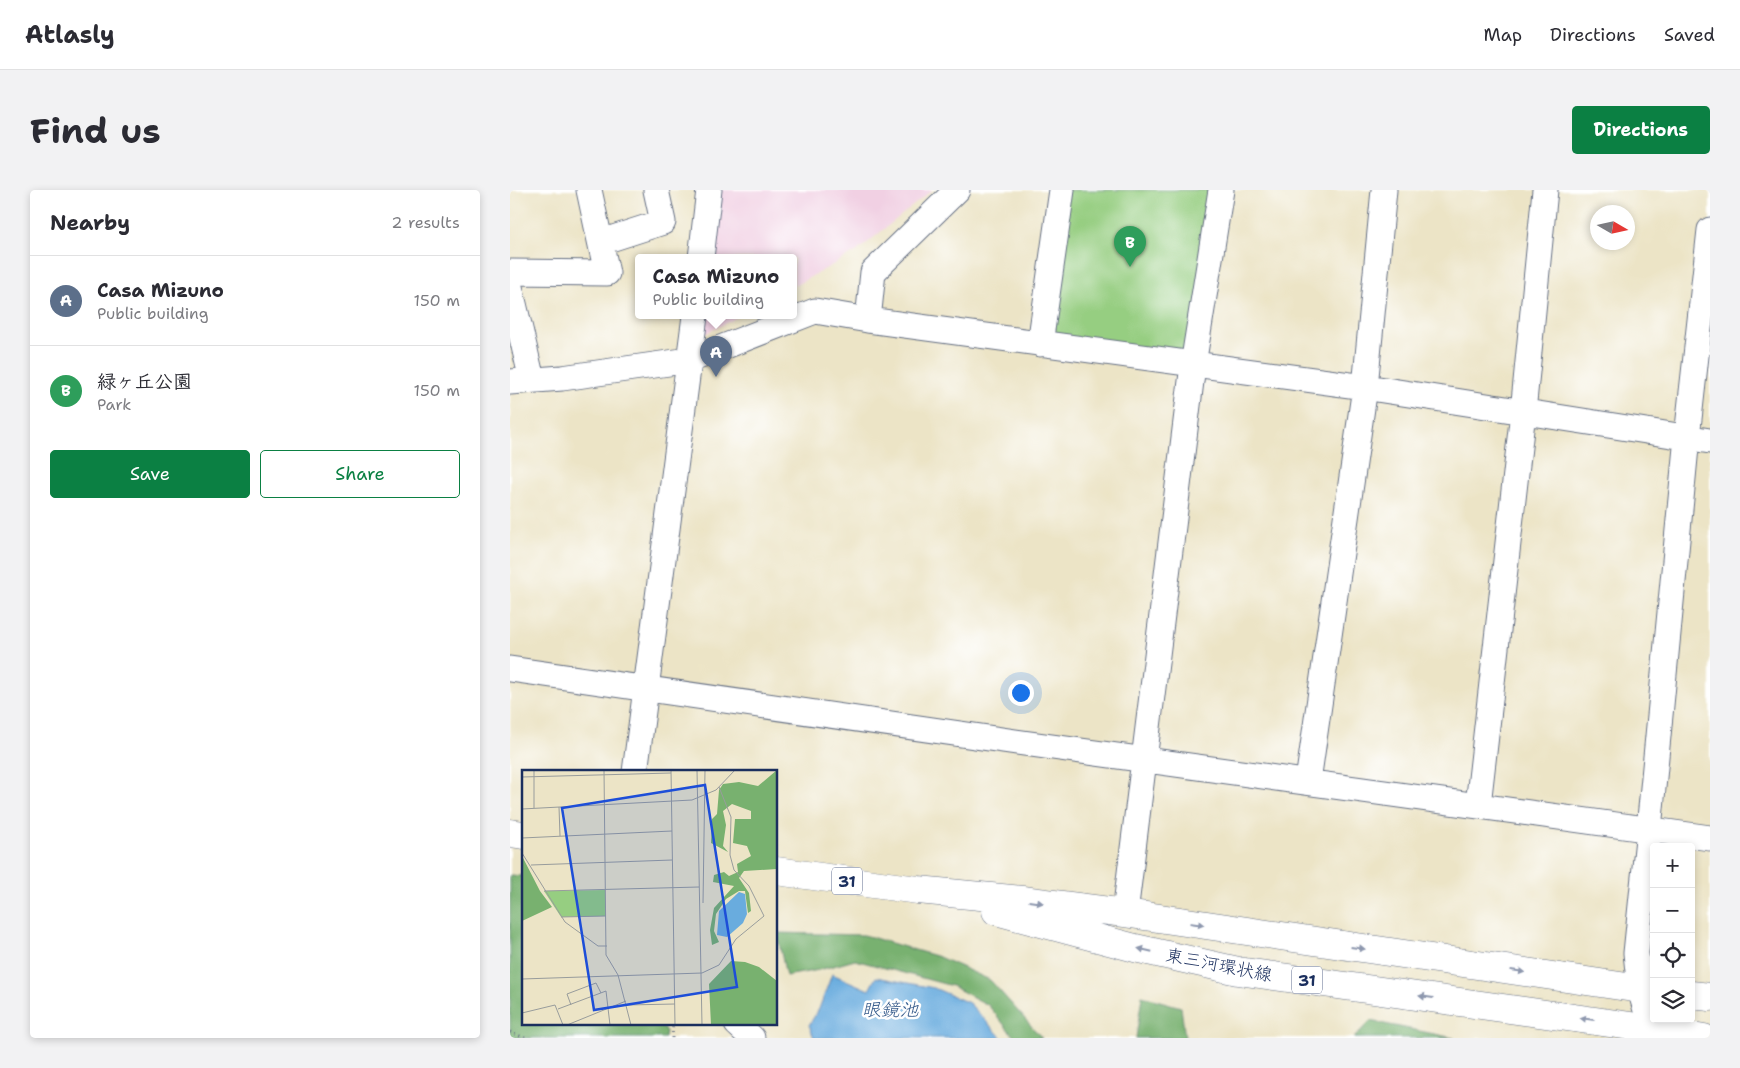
<!DOCTYPE html>
<meta charset="utf-8">
<style>
body{margin:0;font-family:"Shantell Sans","Klee One",sans-serif;background:#f2f2f3;color:#2b2b33}
.controls{position:absolute;right:15px;bottom:15px;display:grid;overflow:hidden;border-radius:5px;box-shadow:0 2px 8px #0003}
.controls button{width:45px;height:45px;display:grid;place-items:center;padding:0;border:0;border-bottom:1px solid #e1e1e2;background:#fff;color:#2b2b33;font:25px sans-serif}
.compass{position:absolute;left:1080px;top:15px;width:45px;height:45px;border-radius:50%;background:#fff;box-shadow:0 2px 8px #0003;rotate:99deg}
.you{position:absolute;left:510px;top:502px;width:18px;height:18px;margin:-12px;border:4px solid #fff;border-radius:50%;background:#1a73e8;box-shadow:0 0 0 8px #1a73e833}
.badge{display:grid;place-items:center;width:32px;height:32px;border-radius:50%;background:#0b8043;color:#fff;font-size:16px;font-weight:700}
.pin{position:absolute;translate:-50% -41px;filter:drop-shadow(0 1px 2px #0008)}
.pin::after{content:'';position:absolute;top:26px;width:18px;height:15px;background:inherit;clip-path:polygon(0 0,100% 0,50% 100%)}
.popup{position:absolute;left:125px;top:64px;width:162px;height:65px;box-sizing:border-box;display:grid;place-content:center;border-radius:5px;background:#fff;filter:drop-shadow(0 1px 4px #0005);font-size:16px;white-space:nowrap;color:#7c7c81}
.popup b{font-size:19px;color:#2b2b33}
.popup::after{content:'';position:absolute;left:50%;top:100%;margin-left:-10px;border:10px solid transparent;border-top-color:#fff}
.list{margin:0;padding:0;list-style:none}
h2{display:flex;justify-content:space-between;align-items:center;height:65px;margin:0;padding:0 20px;font-size:21px}
h2 small{font-size:16px;font-weight:400;color:#7c7c81}
.list li{display:grid;grid-template-columns:32px 1fr auto;gap:15px;align-items:center;box-sizing:border-box;height:90px;padding:0 20px;border-top:1px solid #e1e1e2}
.list b{display:block;font-size:19px;white-space:nowrap}
.list p{margin:0;font-size:16px;white-space:nowrap;color:#7c7c81}
.list em{font-size:16px;font-style:normal;color:#7c7c81}
.actions{display:flex;gap:10px;padding:15px 20px}
.actions a{flex:1;padding:11px 0;border:1px solid #0b8043;border-radius:5px;text-align:center;font-size:18px;color:#0b8043}
.actions .main{background:#0b8043;color:#fff}
.icon{flex:none;width:28px;height:28px;fill:none;stroke:currentColor;stroke-width:2;stroke-linecap:round;stroke-linejoin:round}
.map{position:relative;flex:none;width:1200px;height:848px;overflow:hidden;border-radius:5px}
header{display:flex;align-items:center;gap:30px;box-sizing:border-box;height:70px;padding:0 25px;background:#fff;border-bottom:1px solid #e1e1e2}
header strong{font-size:24px}
nav{display:flex;gap:28px;margin-inline-start:auto;font-size:18px}
.intro{display:flex;align-items:center;justify-content:space-between;box-sizing:border-box;height:120px;padding:0 30px}
h1{margin:0;font-size:35px}
.button{padding:12px 22px;border-radius:5px;background:#0b8043;color:#fff;font-size:18px;font-weight:700}
main{display:flex;gap:30px;padding:0 30px}
aside{flex:1;background:#fff;border-radius:5px;box-shadow:0 2px 8px #0003}
.map>svg:first-child{display:block}
</style>
<header>
<strong>Atlasly</strong>
<nav><a>Map</a><a>Directions</a><a>Saved</a></nav>
</header>
<div class="intro"><h1>Find us</h1><a class="button">Directions</a></div>
<main>
<aside>
<h2>Nearby<small>2 results</small></h2>
<ul class="list">
<li><span class="badge" style="background:#5c6f8a">A</span><div><b>Casa Mizuno</b><p>Public building</p></div><em>150 m</em></li>
<li><span class="badge" style="background:#2e9e5b">B</span><div><b>緑ヶ丘公園</b><p>Park</p></div><em>150 m</em></li>
</ul>
<div class="actions"><a class="main">Save</a><a>Share</a></div>
</aside>
<div class="map">
<svg width="1200" height="848" viewBox="0 0 1200 848">
<rect width="100%" height="100%" fill="#fff"/>
<filter id="ink" filterUnits="userSpaceOnUse"><feTurbulence type="fractalNoise" baseFrequency=".02" numOctaves="2"/><feDisplacementMap in="SourceGraphic" scale="10" xChannelSelector="R" yChannelSelector="G"/><feConvolveMatrix kernelMatrix="1 2 1 2 8 2 1 2 1" color-interpolation-filters="sRGB"/></filter>
<filter id="wash" filterUnits="userSpaceOnUse"><feTurbulence type="fractalNoise" baseFrequency=".0096" numOctaves="4" result="noise"/><feDisplacementMap in="SourceGraphic" scale="20" xChannelSelector="R" yChannelSelector="G"/><feGaussianBlur stdDeviation="1.12" result="paint"/><feColorMatrix in="noise" values="0 0 0 0 0 0 0 0 0 0 0 0 0 0 0 0 0 1.4 0 .05"/><feComposite in="paint" operator="in"/></filter>
<g filter="url(#wash)">
<rect width="100%" height="100%" fill="#ece4c6"/>
<!-- built -->
<path fill="#f1d0e3" d="M209,0H422L346,62L284,96V68H202Z
M195,126H229L193,145Z"/>
<!-- green -->
<path fill="#96ce81" stroke="#587e70" d="M552,0H711L683,175L530,154Z"/>
<!-- forest -->
<path fill="#78b16f" stroke="#4a7066" d="M0,685L14,686V834H148L156,841L155,848H0Z
M267,743L354,745L429,767L480,790L532,848H505L478,815L442,796L345,770L309,780L276,786Z
M632,806L671,817L675,848H626Z
M860,831L944,848H844Z"/>
<!-- water -->
<path fill="#69acde" stroke="#426e9e" d="M322,784L359,800L366,787L424,798L459,813L492,848H304L299,835L309,819Z"/>
</g>
<g filter="url(#ink)">
<g fill="none" stroke-linecap="round" stroke-linejoin="round">
<!-- minor casing -->
<g stroke="#646e82" stroke-width="27">
<path id="minor" d="M91,52L153,32L146,0
M191,68L199,0
M0,82L97,83L79,0
M0,97L22,190
M358,130L363,82L447,0
M530,154L552,0
M0,192L52,188L180,170L305,121L358,130L855,197L1200,251
M0,479L506,552L1200,648
M125,582L185,126
M798,591L855,197L874,0
M968,615L1013,222L1035,0
M615,723L683,175L711,0
M227,834L242,848
M1144,848L1130,799L1126,763L1139,639L1177,247L1200,40"/>
</g>
<!-- major casing -->
<g stroke="#646e82" stroke-width="29">
<path id="major" d="M0,643L14,645
M266,681L408,700L512,710L615,723L1144,801
M486,721L625,758L728,781L1142,839L1194,848
M1181,805L1200,807"/>
</g>
<!-- path -->
<path stroke="#646e82" stroke-width="3" stroke-dasharray="1 4" stroke-linecap="butt" d="M0,842L15,848
M162,848L163,834"/>
<!-- minor -->
<use href="#minor" stroke="#fff" stroke-width="25"/>
<!-- major -->
<use href="#major" stroke="#fff" stroke-width="28"/>
</g>
<!-- one-way arrows -->
<defs><path id="oneway-solid" d="M-6-.8H1V-3.2L6.5 0L1 3.2V.8H-6Z" transform="scale(1.25)"/></defs>
<g fill="#8d97ae">
<use href="#oneway-solid" transform="translate(526 712) rotate(8)"/>
<use href="#oneway-solid" transform="translate(687 734) rotate(8)"/>
<use href="#oneway-solid" transform="translate(848 758) rotate(8)"/>
<use href="#oneway-solid" transform="translate(635 760) rotate(-167)"/>
<use href="#oneway-solid" transform="translate(1008 781) rotate(8)"/>
<use href="#oneway-solid" transform="translate(916 807) rotate(-172)"/>
<use href="#oneway-solid" transform="translate(1077 829) rotate(-172)"/>
</g>
</g>
<g text-anchor="middle" stroke-width="5" stroke-linejoin="round" paint-order="stroke">
<!-- shield labels -->
<g fill="#fff" stroke="#5f6d8e" stroke-width="1">
<rect x="322" y="677.5" width="30" height="27" rx="4"/>
<rect x="782" y="776.5" width="30" height="27" rx="4"/>
</g>
<g font-size="16" font-weight="bold" fill="#1b2f5e">
<text x="337" y="697">31</text>
<text x="797" y="796">31</text>
</g>
<!-- street labels -->
<g font-size="18" fill="#1b2f5e" stroke="#fff">
<text transform="translate(709 775) rotate(11)" y="6">東三河環状線</text>
</g>
<!-- water labels -->
<g font-size="19" font-style="italic" fill="#365b8b" stroke="#fff">
<text x="380" y="826">眼鏡池</text>
</g>
</g>
<!-- overview -->
<g transform="translate(12 580)">
<rect width="255" height="255" fill="#ece4c6"/>
<path d="M83,120L84,146L39,147L22,121Z" fill="#96ce81"/>
<path d="M255,0V99L222,101L217,108L227,123L229,141L226,143L223,121H217L204,129L194,144L192,161L197,172L190,175L188,160L192,138L212,116L191,112L192,105L202,102L207,106L216,102L215,94L229,86L225,76L211,73L213,49H229V41L210,34L201,41L204,55L201,76L206,82L189,73L190,49L195,44L197,20L201,14L217,12L236,16ZM0,86L18,121L30,137L0,151ZM209,191L223,192L237,197L255,211V255H189L187,214Z" fill="#78b16f"/>
<path d="M217,122L223,124L225,144L221,153L205,167L195,165L197,141Z" fill="#69acde"/>
<path fill="none" stroke="#989c9c" stroke-width="1" d="M12,0V38M82,0L84,185L96,205L109,255M149,0L153,255M175,0L180,255M0,7L149,3M37,37L38,66M0,39L170,30L194,20L213,0M0,68L150,61M0,83L43,152L76,176H85M9,95L150,90M22,121L177,117M181,133L183,0M39,147L84,146M0,209L180,203L197,195L214,169L242,146L227,116L212,100L208,85L209,47L197,17M49,235L45,224L74,213L79,223M105,235L153,234M36,239L84,221L88,255M0,243L33,235L41,255M45,255L104,231"/>
<path fill="#1d4ed8" fill-opacity="0.15" stroke="#1d4ed8" stroke-width="2.5" d="M183,15L215,217L72,240L40,38Z"/>
<rect width="255" height="255" fill="none" stroke="#1b2f5e" stroke-width="2.5"/>
</g>
</svg>
<div class="controls">
<button>+</button>
<button>−</button>
<button><svg class="icon" aria-label="locate" viewBox="0 0 24 24"><circle cx="12" cy="12" r="6"/><path d="M12 2v4M12 18v4M2 12h4M18 12h4"/></svg></button>
<button><svg class="icon" aria-label="layers" viewBox="0 0 24 24"><path d="M12 4l9 5-9 5-9-5zM3 14l9 5 9-5"/></svg></button>
</div>
<svg class="compass" viewBox="-18 -18 36 36"><path d="M0-13l5 13h-10z" fill="#e53935"/><path d="M0 13l5-13h-10z" fill="#7c7c81"/></svg>
<div class="you"></div>
<div class="pin badge" style="left:206px;top:187px;background:#5c6f8a">A</div>
<div class="popup"><b>Casa Mizuno</b>Public building</div>
<div class="pin badge" style="left:620px;top:77px;background:#2e9e5b">B</div>
</div>
</main>
